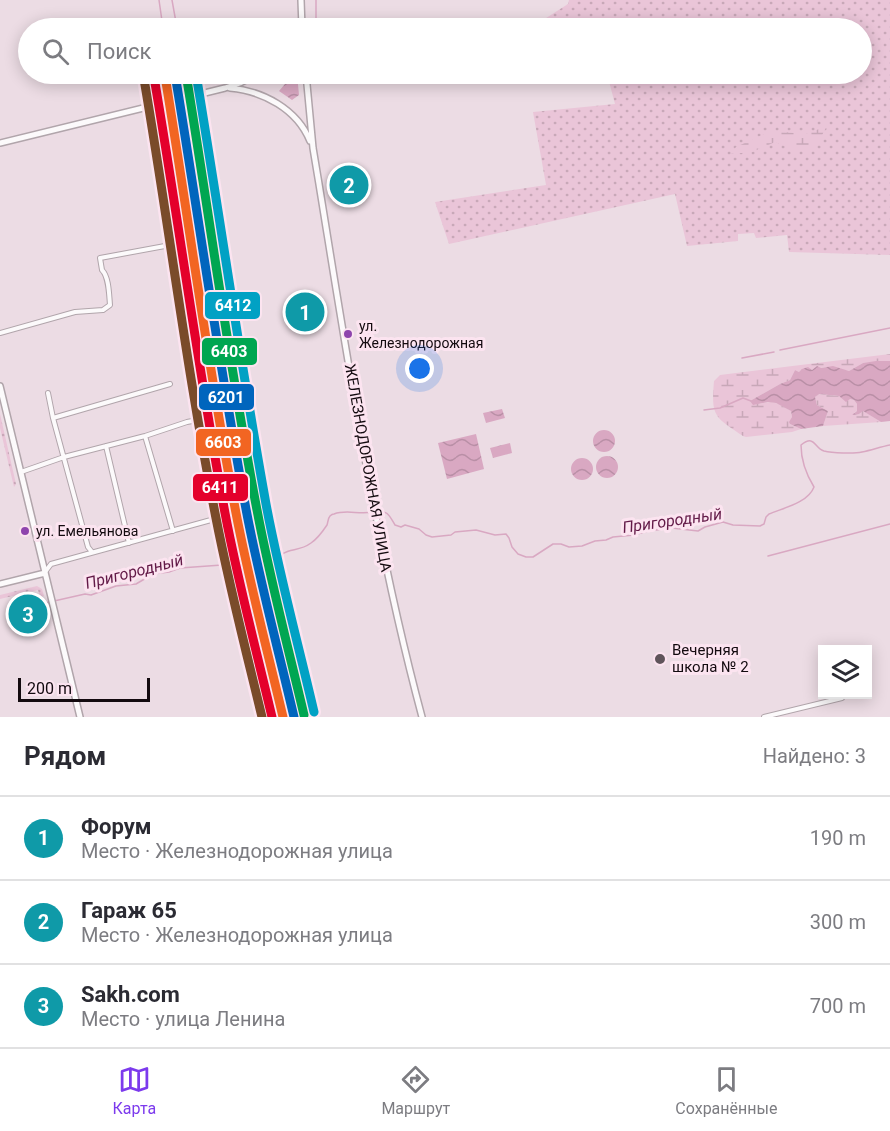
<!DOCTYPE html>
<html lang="ru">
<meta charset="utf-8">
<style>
body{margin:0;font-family:Roboto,sans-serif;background:#f7f7f7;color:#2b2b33}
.controls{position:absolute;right:18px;bottom:18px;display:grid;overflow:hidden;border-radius:0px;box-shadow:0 3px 15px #0003}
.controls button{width:54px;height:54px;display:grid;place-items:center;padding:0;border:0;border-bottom:2px solid #e1e1e2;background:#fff;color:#2b2b33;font:30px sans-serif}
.scale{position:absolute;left:18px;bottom:15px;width:132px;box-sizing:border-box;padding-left:6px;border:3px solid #130a0f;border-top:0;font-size:16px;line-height:21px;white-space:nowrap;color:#130a0f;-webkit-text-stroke:4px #fce4f0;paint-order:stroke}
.you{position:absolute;left:420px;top:369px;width:21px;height:21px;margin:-15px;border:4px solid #fff;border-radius:50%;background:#1a73e8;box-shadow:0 0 0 9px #1a73e833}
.badge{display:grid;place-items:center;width:39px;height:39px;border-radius:50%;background:#7c3aed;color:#fff;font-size:20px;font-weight:700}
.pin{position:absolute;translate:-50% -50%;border:3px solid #fff;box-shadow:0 2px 6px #0006}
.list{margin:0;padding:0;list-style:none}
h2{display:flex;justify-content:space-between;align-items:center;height:78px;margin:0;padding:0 24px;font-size:26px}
h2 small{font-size:20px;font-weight:400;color:#7c7c81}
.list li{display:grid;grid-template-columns:39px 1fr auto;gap:18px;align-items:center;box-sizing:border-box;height:84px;padding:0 24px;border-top:2px solid #e1e1e2}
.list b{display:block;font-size:22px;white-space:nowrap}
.list p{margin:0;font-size:20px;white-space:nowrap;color:#7c7c81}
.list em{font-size:20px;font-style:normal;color:#7c7c81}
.icon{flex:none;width:33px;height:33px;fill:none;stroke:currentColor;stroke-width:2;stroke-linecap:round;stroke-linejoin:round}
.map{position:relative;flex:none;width:890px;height:717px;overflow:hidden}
.search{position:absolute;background:#fff;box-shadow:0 3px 15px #0003;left:18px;right:18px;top:18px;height:66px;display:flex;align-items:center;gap:15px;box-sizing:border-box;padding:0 21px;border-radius:33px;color:#7c7c81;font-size:22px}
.sheet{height:330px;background:#fff}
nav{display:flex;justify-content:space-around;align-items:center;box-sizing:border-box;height:84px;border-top:2px solid #e1e1e2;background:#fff;font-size:16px;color:#7c7c81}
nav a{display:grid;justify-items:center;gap:3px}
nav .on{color:#7c3aed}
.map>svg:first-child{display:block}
</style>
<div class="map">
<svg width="890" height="717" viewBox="0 0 890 717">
<defs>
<pattern id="grass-dots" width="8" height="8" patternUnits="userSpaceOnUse" patternTransform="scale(1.5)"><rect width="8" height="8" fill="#eac5d8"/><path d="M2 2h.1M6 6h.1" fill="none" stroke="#c8a8b8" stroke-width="1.8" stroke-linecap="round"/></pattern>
<pattern id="wetland-marsh" width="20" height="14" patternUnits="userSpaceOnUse" patternTransform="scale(1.5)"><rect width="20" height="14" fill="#eac5d8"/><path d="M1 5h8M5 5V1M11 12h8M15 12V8" fill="none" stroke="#c8a8b8"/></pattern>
<pattern id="water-waves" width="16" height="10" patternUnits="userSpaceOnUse" patternTransform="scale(1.5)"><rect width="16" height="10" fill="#d9a8c2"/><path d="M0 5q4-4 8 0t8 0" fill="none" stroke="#b98fa6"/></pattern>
</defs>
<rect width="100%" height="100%" fill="#ecdce4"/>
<!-- grass -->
<path fill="url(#grass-dots)" d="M569,0H890V255L789,252L787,235L756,238L754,233L738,234V241L687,246L675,194L449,244L435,202L546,185L533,112L615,104L607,74H862V28H586L583,27L572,28H422L431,25L501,24L543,20L568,4Z
M0,414L16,484L14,487L0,428Z
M37,586L42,589L44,596L40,597L38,590L0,599V595Z"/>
<!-- wetland -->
<path fill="url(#wetland-marsh)" d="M827,126C824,131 821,138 817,143C805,157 788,147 775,142L752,152L731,154L736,147L771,131L806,134Z
M890,354V361L863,363L849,371L826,367L799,372L795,370L790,380L780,384L750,401C763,406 761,402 771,402C778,403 785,407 791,411L792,417L790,422V424L801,429L792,432L746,437L743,436C714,417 711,416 714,381L720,375Z
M818,394L839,396L854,400L857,404V411L854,413L859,414L862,410L881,422L823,426L828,411L817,405L815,397Z"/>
<!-- water -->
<path fill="url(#water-waves)" d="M277,74H297L299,95L292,100L279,91L285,84Z
M876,361H890V421L881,422L863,411L859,414L852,415L857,411V404L854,400L850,399L846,402L839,396L819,394L815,397L817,405L828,411L823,426L801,429L790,424L789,422L792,417L791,411L776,403L768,402L753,405L750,401L780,384L790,380L795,370L799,372L802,369L808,367L812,370L817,366L821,368L833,366L849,371L863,363Z
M502,409L505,418L486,423L483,413Z
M593 441a11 11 0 1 1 22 0a11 11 0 1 1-22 0Z
M476,434L484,469L447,479L438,443Z
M510,443L512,453L493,458L490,448Z
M596 467a11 11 0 1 1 22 0a11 11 0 1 1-22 0Z
M571 469a11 11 0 1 1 22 0a11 11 0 1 1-22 0Z"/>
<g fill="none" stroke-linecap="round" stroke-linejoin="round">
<!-- stream -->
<path stroke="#d9a8c2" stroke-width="1.5" d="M159,0L163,28
M172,0L177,28
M316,0V28
M184,74L188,94
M185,110L189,99
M780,350L890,328
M742,358L774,352
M704,410L720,408L743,398L751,401
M377,511C388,510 390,517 395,525L401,527L405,525L419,529L426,535L432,537L451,535L455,532L476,530L495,535L506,534L509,538L512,547L518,554L526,557H533L553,544H561L569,547L582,546L595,541L606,540L613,537L634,535L648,531L672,528L698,531L705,527L723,522L733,525L760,526L764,524L766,517L769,514C783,508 808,503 814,487C806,474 801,461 801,445C815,434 814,448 824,451C832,453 854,454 862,452C872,450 880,447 890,445
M768,556L890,524
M54,601L85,594L91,595L116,586L136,584L153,574L169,572L180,568L222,565L256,572L273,568C283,543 295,555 311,543C317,539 323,531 327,525C328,522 328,518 330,516C331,515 333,514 334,514C347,509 359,515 372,512
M42,603L50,602"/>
<!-- street casing -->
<g stroke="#b1a5ab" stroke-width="6">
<path id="street" d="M0,333L75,312L103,310L110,305C109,294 109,277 102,270L100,258L192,241
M48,393L53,418L88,547L92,552
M53,418L170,384
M145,436L173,531
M106,446L129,543
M21,472L64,457L145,436L187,422L213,417
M45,572L51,564L211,520L214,515
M764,717L842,698"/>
</g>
<!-- secondary casing -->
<g stroke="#b1a5ab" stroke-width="8">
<path id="secondary" d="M301,0L302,28
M306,74L313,148L319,184C348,362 375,542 422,717
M230,88C263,91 297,109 310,141
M0,143L225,88L240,83L258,74
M0,386L80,717
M0,584L45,573"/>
</g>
<!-- street -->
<use href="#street" stroke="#fcfafb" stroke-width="4"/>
<!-- secondary -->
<use href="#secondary" stroke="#fcfafb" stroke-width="5"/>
<!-- rail-1 casing -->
<g stroke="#fce4f0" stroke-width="14">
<path id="rail-1" d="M175,74C199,219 219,365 246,509C259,579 278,648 294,717"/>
</g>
<!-- rail-2 casing -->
<g stroke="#fce4f0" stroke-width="14">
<path id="rail-2" d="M165,76C189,221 208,368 236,513C249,581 267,649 283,717"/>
</g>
<!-- rail-3 casing -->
<g stroke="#fce4f0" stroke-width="14">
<path id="rail-3" d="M186,74C210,219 229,365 257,510C270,579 288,647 304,715"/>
</g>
<!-- rail-4 casing -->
<g stroke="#fce4f0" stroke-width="14">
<path id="rail-4" d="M154,77C179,223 198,369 225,513C238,582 256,649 272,717"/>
</g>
<!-- rail-5 casing -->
<g stroke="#fce4f0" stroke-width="14">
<path id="rail-5" d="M196,74C220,217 240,361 266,504C279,574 298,643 314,712"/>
</g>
<!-- rail-6 casing -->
<g stroke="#fce4f0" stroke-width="14">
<path id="rail-6" d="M144,79C169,225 187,373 216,518C229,585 246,651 262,717"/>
</g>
<!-- rail-1 -->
<use href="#rail-1" stroke="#0065bd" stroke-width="9"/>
<!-- rail-2 -->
<use href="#rail-2" stroke="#f26522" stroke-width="9"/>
<!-- rail-3 -->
<use href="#rail-3" stroke="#00a651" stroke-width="9"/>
<!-- rail-4 -->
<use href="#rail-4" stroke="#e4002b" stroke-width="9"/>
<!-- rail-5 -->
<use href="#rail-5" stroke="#01a1c4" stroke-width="9"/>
<!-- rail-6 -->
<use href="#rail-6" stroke="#7a4b2a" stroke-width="9"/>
</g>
<!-- markers -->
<g fill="#8e44ad" stroke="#fce4f0" stroke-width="2">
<circle cx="348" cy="334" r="5"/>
<circle cx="25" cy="531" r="5"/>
</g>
<circle fill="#5f545a" stroke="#fce4f0" stroke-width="2" cx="660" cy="659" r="6"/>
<g text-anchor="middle" stroke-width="6" stroke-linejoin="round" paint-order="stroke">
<!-- bus labels -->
<g font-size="14" fill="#130a0f" stroke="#fce4f0" text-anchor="start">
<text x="359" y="331">ул.<tspan x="359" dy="17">Железнодорожная</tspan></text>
<text x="36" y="536">ул. Емельянова</text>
</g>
<!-- street labels -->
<g font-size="15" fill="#130a0f" stroke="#fce4f0">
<text transform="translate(368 468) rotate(80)" y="5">ЖЕЛЕЗНОДОРОЖНАЯ УЛИЦА</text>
</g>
<!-- poi labels -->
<g font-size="15" fill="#130a0f" stroke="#fce4f0" text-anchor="start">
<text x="672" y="655">Вечерняя<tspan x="672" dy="17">школа № 2</tspan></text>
</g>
<!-- water labels -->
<g font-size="16" font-style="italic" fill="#621947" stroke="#fce4f0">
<text transform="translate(672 520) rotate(-8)" y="6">Пригородный</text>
<text transform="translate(134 571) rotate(-14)" y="6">Пригородный</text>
</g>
</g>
<g stroke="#fce4f0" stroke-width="2">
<rect x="204" y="291" width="57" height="29" rx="6" fill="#01a1c4"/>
<rect x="201" y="337" width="57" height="29" rx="6" fill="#00a651"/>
<rect x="198" y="383" width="57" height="28" rx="6" fill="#0065bd"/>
<rect x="195" y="428" width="57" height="29" rx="6" fill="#f26522"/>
<rect x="192" y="473" width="57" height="29" rx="6" fill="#e4002b"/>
</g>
<g font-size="16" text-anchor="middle" font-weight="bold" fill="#fff">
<text x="233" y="311">6412</text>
<text x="229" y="357">6403</text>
<text x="226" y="403">6201</text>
<text x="223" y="448">6603</text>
<text x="220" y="493">6411</text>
</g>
</svg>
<div class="controls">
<button><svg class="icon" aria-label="layers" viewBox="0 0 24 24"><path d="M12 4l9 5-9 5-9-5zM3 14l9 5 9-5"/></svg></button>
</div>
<div class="scale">200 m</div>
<div class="you"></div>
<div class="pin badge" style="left:305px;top:312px;background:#0f9aa8">1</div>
<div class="pin badge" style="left:349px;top:185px;background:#0f9aa8">2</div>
<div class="pin badge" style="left:28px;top:614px;background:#0f9aa8">3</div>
<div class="search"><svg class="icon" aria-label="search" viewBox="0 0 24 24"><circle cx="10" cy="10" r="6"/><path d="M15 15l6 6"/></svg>Поиск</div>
</div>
<section class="sheet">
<h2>Рядом<small>Найдено: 3</small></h2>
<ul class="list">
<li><span class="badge" style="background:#0f9aa8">1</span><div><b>Форум</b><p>Место · Железнодорожная улица</p></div><em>190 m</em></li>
<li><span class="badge" style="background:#0f9aa8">2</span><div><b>Гараж 65</b><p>Место · Железнодорожная улица</p></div><em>300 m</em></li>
<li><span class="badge" style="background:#0f9aa8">3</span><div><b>Sakh.com</b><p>Место · улица Ленина</p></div><em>700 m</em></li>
</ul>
</section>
<nav>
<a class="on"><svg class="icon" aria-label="map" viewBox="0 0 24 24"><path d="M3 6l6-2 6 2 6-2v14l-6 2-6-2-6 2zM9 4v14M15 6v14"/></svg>Карта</a>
<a><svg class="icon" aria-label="directions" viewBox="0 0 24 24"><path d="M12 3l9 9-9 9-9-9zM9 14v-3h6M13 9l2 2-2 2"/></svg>Маршрут</a>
<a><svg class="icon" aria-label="saved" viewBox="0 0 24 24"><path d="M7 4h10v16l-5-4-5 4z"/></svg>Сохранённые</a>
</nav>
